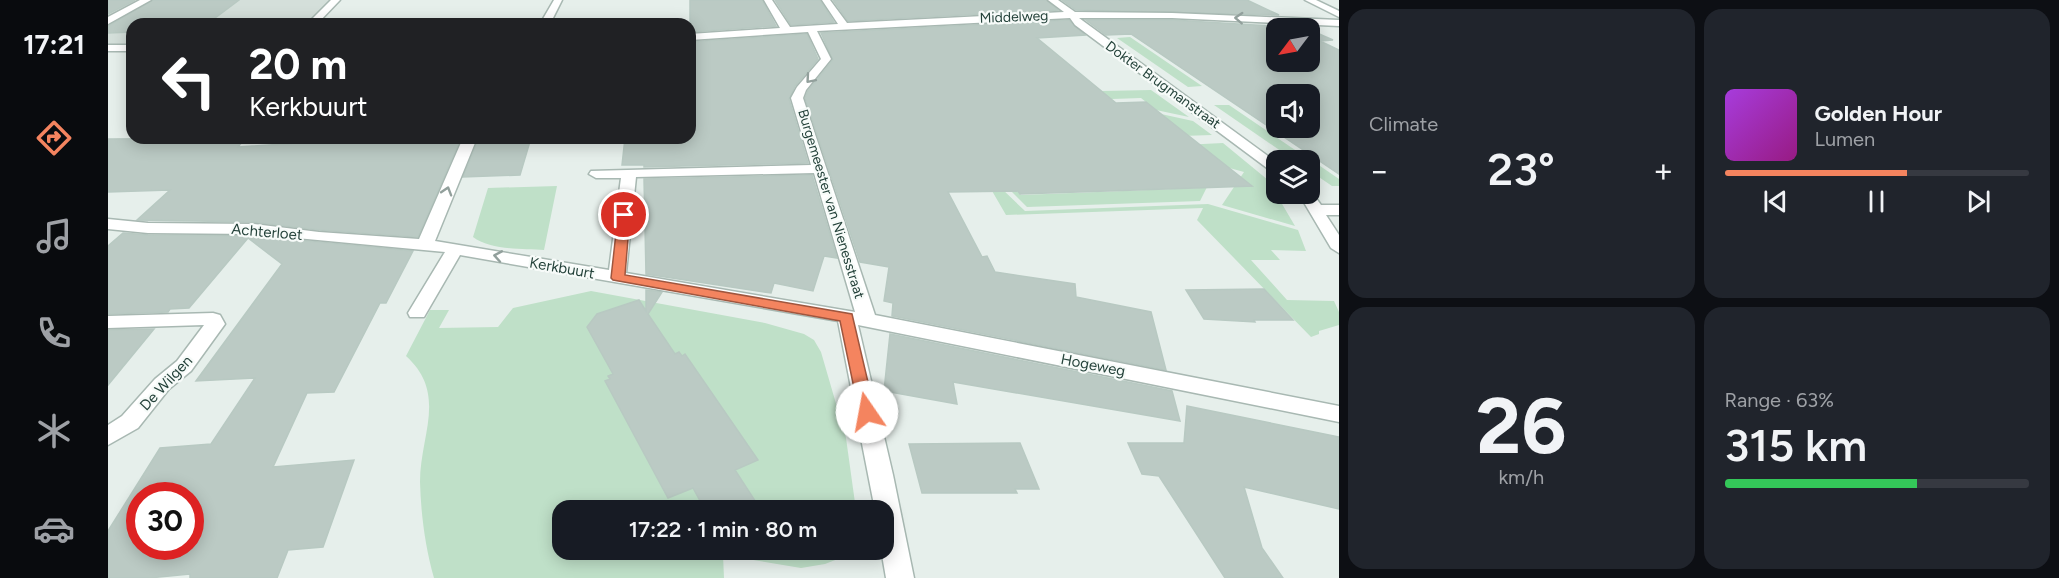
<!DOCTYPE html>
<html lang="en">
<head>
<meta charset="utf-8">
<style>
  body { margin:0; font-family:Figtree,sans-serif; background:#20242c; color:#f1f3f6; height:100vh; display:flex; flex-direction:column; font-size:22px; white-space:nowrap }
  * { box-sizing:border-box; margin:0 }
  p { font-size:20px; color:#9ea1a6 }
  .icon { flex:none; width:33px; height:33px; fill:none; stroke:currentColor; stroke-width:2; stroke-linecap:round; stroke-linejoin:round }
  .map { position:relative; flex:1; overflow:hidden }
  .side { display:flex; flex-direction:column; gap:9px; padding:9px; background:#0d0f14; width:720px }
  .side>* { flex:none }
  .top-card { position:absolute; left:18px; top:18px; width:570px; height:126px; border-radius:18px; box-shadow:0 3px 15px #0003; background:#202124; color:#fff; overflow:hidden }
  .needle { width:39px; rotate:238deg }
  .controls { position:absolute; left:1158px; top:18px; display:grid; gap:12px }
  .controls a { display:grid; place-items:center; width:54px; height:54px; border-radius:12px; background:#171b24; box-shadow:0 3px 15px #0003; font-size:30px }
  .speed { position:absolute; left:18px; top:482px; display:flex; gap:12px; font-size:30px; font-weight:700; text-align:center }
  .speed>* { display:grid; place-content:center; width:78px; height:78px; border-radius:50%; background:#171b24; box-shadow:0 3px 15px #0003; line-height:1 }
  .speed .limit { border:9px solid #d22; background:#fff; color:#111 }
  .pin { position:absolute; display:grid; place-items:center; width:51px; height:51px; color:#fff; margin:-26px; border:3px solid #fff; border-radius:50%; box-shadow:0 2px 6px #0007 }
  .me { position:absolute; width:66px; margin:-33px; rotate:348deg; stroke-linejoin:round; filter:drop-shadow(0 0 4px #0008) }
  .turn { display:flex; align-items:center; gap:21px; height:126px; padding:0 24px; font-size:27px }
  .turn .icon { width:78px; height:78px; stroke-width:2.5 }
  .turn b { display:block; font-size:42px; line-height:51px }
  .big { font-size:45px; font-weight:600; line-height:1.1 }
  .side .card { flex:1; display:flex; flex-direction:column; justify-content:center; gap:9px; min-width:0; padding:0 21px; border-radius:18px; background:#20242c }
  .side .dial { align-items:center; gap:0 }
  .dial b { font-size:78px; line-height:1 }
  .song { display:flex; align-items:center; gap:18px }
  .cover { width:72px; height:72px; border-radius:9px; background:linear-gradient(135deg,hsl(280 70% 55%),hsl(310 70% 35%)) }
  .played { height:6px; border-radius:3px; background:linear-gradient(90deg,#f4845f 60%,#363941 60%) }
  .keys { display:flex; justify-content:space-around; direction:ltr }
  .heat { display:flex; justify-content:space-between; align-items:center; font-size:33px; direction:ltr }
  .charge { height:9px; border-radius:4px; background:linear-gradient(90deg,#34c759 63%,#363941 0) }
  .side .tiles { flex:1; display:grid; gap:9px; grid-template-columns:repeat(2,1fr) }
  .trip { position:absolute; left:444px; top:500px; width:342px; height:60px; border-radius:18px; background:#171b24; box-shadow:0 3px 15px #0003; font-weight:600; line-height:60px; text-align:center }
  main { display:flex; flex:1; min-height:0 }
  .tab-bar { display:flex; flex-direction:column; width:108px; justify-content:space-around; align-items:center; background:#090b0e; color:#9ea1a6 }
  .tab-bar .icon { width:42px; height:42px }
  .tab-bar .current { color:#f4845f }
  .tab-bar b { font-size:27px; color:#f1f3f6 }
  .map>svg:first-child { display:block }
</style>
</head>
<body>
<main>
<nav class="tab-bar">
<b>17:21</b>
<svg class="icon current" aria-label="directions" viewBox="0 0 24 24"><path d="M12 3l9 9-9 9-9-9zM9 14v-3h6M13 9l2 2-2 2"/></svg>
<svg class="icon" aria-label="music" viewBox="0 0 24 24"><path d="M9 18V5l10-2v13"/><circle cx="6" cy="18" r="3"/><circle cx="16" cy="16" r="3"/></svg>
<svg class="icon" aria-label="phone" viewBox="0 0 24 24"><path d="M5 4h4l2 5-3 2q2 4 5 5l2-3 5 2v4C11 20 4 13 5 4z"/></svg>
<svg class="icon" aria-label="climate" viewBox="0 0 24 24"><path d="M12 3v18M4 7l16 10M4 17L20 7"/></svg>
<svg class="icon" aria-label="car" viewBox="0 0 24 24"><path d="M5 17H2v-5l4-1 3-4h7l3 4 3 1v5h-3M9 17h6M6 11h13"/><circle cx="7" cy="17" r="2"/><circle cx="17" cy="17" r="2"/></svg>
</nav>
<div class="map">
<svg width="1231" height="578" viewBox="0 0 1231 578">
  <rect width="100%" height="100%" fill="#e6efeb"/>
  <path fill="#d4dfda" d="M0 0H232L205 24H24V50H0Z"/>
  <path fill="#bfe0c8" d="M1022 37 1094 86 1080 87 1009 38Z
    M1043 90 1081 117 1048 110 1033 98 918 102 902 93Z
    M1106 105H1121L1196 156H1180Z
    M1053 114 1085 121 1104 135 1074 136Z
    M1115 143 1160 180 1187 226 1114 205 1136 172 1067 153 1075 145Z
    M1199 157 1231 179V186H1224L1202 171V160H1187L1183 158Z
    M869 165 917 211 1100 204 1190 230 1198 251 1163 250 1172 260H1143L1179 300 1226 301 1231 312V325L1211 331V334L1203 337 1089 220 1095 208 898 215Z
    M893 181 903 182 913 195 1092 188 1096 183 1100 185 1092 201 919 207Z
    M449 186 436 250C415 249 382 250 365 237L380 188Z
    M483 291 657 323 696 334 706 340 713 352 738 438 748 510H454V549H742L740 555 717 564 693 568 615 555 616 578H326C317 546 313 515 312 482 312 435 340 394 298 356L322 310H341L331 328 390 327 405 308Z"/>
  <path fill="#bbcac4" stroke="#b8c9c2" stroke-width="1.5" fill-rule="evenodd" d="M0 0H27L0 14Z
    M45 0H131L99 24H24V32L0 33V26Z
    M582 0H654L668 26 582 32Z
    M667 0H712L726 22 683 25Z
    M725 0H938L950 10 740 21Z
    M954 0H1139L1171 15 968 10Z
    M961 20 977 35 929 38 1008 103 1038 102 1144 186 912 194 910 191 840 192 874 257 879 256 887 272 967 284 968 297 1043 312 1058 370 784 316 785 303 776 301 781 267 752 262 697 98 700 91 725 60 713 33Z
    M978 20H1064L1199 28H1168V62H1202V30L1225 40 1212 41 1231 50V174L1023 34 998 35ZM1168 94H1202V128H1168Z
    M699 34 710 59 687 86 681 99 700 163 536 167V165H514L517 138H582V42Z
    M137 138 130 147 263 138H353L310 237 211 230 146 222 29 220 62 190 0 192V139Z
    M371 138H423L412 175 355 177Z
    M704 175 729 258 716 256 705 291 666 283 663 293 538 274 536 179Z
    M15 233 40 235 146 236 305 251 278 303H272L226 392 199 393 165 467 246 460 215 547 180 550 169 578H82V574L41 578H0V531L52 448 103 444 147 378 88 381 174 264 140 238 81 308 62 309 60 312 0 314V246ZM32 495H82V546H32Z
    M1156 289 1185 320H1146L1147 322 1096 319 1078 290Z
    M538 290 554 292 540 314 567 354 571 352 574 356 577 354 650 460 627 470 653 510H597L585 488 560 498 497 381 502 379 500 376 505 374 479 327 489 314 531 300 538 311Z
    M46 329 0 385V330Z
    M782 334 1064 391 1072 421 845 382 849 404 776 391Z
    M1079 406 1231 437V509L1136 487 1154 548 1175 578H1117L1051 476 1034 474 1020 443H1076Z
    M912 443 931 489H907L909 493H814L801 444Z"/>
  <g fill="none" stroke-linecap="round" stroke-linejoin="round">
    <defs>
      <path id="minor" d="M32 0H43L0 24V17Z
        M223 0H232L209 24H199Z
        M446 0H454L442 24H432Z
        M656 0H664L682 27 730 24 714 0H722L739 23 956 12 940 0H950L967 12 1064 13 1231 20V26L1064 18H971L1168 162V172L1163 171 967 25 962 18 709 31 723 59 698 90 695 98 767 315 1231 406V422L750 325 785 475 806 578H778L773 549H776V510H767L730 321 352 255 316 317H302L300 313 337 252 146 234 40 233 0 229V219L40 223 146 224 211 232 311 239 355 138H369L327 241 501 270 513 178H488L481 174 483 171 703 165 683 98 689 87 713 59 700 32 582 40V34L672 28ZM706 173 747 312 518 273 528 177Z
        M1197 0H1208L1231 11V17Z
        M0 45H24V51H0Z
        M1202 190 1213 205H1231V215H1218L1231 235V253L1223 248 1191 194H1202Z
        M105 313 112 315 117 324 83 371 61 389 30 428 0 445V425L14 416 47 379 69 361 96 325 0 328V316Z"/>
    </defs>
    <use href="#minor" stroke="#a8b8b2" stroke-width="3"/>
    <use href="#minor" fill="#fff" fill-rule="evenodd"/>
  </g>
  <defs><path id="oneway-chevron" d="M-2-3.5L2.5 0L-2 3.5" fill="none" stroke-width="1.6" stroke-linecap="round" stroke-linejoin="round" transform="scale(1.5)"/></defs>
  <g stroke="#92a09c">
    <use href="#oneway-chevron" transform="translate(1131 18) rotate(-177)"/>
    <use href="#oneway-chevron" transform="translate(702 79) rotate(131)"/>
    <use href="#oneway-chevron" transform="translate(339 191) rotate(-73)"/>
    <use href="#oneway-chevron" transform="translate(390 256) rotate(-170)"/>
  </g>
  <path fill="#f4845f" stroke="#9f563e" stroke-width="1.5" d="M516 211 522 215 517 275 744 314 767 412 765 417 759 418 753 417 751 412 732 321 505 280 503 278 510 215Z"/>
  <g text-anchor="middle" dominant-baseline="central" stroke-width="4.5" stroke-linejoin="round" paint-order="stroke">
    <g font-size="14" fill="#24423a" stroke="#f7fbf9">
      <text transform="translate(906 17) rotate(-2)">Middelweg</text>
      <text transform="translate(1055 85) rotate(36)">Dokter Brugmanstraat</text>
      <text transform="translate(723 204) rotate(73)">Burgemeester van Nienesstraat</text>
    </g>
    <g font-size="15" fill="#24423a" stroke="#f7fbf9">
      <text transform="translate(159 232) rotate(5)">Achterloet</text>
      <text transform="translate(454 268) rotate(10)">Kerkbuurt</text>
      <text transform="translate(985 365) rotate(11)">Hogeweg</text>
      <text transform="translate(58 383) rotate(-47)">De Wilgen</text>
    </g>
  </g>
</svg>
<div class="controls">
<a><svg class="needle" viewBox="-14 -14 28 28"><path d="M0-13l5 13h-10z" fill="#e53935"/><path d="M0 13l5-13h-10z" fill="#9ea1a6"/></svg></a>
<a><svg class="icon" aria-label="sound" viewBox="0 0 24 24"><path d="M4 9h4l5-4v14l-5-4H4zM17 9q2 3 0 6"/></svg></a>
<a><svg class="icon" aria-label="layers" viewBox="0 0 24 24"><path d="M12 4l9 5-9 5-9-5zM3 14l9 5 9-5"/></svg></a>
</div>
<div class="speed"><div class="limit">30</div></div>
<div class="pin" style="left:516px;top:215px;background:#d93025"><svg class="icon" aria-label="arrive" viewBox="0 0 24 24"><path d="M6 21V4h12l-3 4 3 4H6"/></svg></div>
<svg class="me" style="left:759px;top:412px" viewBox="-20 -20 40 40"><circle r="19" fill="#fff"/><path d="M0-13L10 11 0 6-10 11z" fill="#f4845f"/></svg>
<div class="trip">17:22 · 1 min · 80 m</div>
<div class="top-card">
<div class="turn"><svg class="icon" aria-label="left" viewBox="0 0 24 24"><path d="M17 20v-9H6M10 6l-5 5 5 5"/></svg><div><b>20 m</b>Kerkbuurt</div></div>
</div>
</div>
<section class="side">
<div class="tiles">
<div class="card"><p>Climate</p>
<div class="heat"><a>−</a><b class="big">23°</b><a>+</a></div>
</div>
<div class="card">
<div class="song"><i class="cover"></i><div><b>Golden Hour</b><p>Lumen</p></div></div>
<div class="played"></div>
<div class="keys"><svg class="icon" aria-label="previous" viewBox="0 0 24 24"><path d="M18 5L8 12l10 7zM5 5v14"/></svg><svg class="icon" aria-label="pause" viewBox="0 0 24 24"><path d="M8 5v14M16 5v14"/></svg><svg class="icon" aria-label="next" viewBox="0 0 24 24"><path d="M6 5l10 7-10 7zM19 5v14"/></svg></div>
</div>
<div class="card dial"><b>26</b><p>km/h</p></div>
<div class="card"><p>Range · 63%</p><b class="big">315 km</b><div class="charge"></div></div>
</div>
</section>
</main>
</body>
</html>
